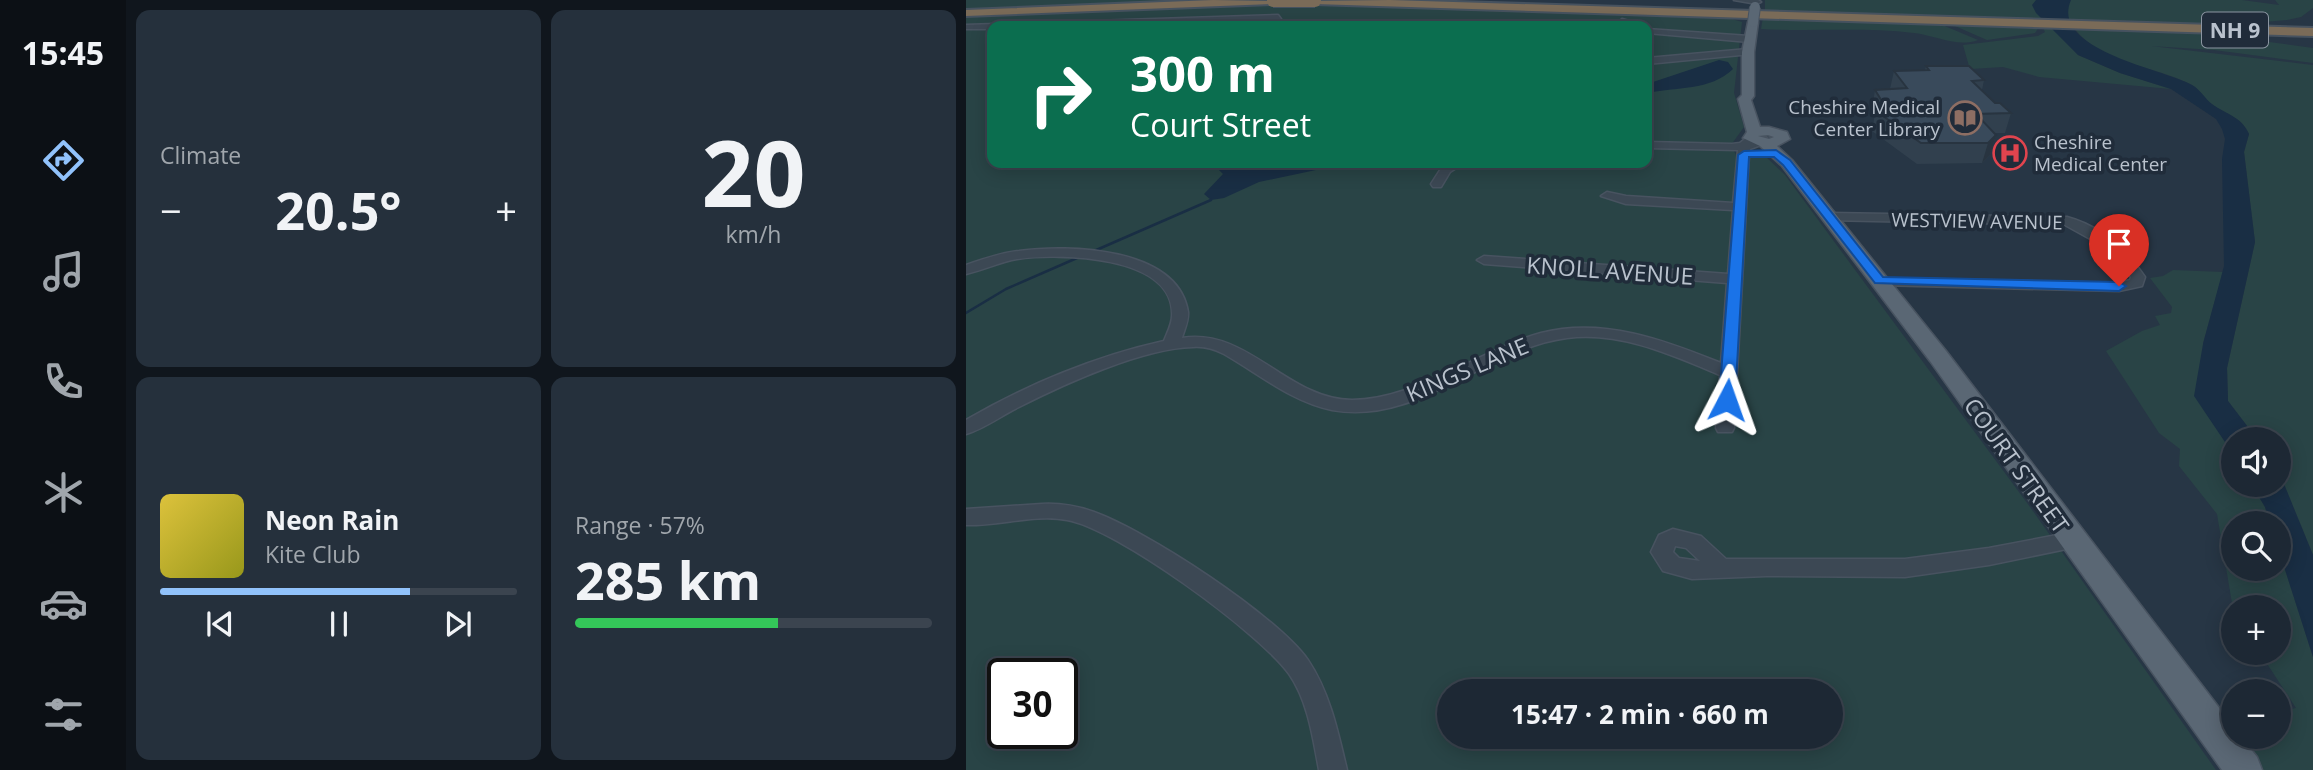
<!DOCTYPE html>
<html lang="en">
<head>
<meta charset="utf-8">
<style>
  body { margin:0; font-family:"Open Sans",sans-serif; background:#25303c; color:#f1f3f6; height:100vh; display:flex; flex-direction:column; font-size:26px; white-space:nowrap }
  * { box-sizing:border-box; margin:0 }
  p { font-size:23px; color:#a0a6ac }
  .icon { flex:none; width:38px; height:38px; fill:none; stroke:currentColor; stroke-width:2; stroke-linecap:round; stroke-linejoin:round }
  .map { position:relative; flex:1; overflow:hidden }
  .side { display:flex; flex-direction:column; gap:10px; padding:10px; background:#10161d; width:840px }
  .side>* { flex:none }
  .top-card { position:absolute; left:21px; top:21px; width:665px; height:147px; border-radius:14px; box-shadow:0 4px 18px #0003,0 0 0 2px #3b444f; background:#0b6e4f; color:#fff; overflow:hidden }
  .controls { position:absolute; left:1255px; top:427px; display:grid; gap:14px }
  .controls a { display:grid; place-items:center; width:70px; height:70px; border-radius:50%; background:#1d2834; box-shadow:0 4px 18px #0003,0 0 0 2px #3b444f; font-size:35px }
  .speed { position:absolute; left:21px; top:658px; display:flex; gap:14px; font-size:35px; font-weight:700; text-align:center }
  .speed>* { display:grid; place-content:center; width:91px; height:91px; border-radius:50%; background:#1d2834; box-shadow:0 4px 18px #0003,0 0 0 2px #3b444f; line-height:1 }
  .speed .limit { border:4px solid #111; border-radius:10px; background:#fff; color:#111 }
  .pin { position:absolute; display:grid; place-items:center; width:60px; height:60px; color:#fff; margin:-72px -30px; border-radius:50% 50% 50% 0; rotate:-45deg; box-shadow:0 0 7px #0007 }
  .pin .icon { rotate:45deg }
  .me { position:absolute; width:77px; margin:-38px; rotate:4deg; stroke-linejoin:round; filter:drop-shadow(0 0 5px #0008) }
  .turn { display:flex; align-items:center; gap:24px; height:147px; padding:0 28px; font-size:32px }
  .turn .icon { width:91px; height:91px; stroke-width:2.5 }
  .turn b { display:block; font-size:49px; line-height:60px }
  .big { font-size:52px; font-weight:700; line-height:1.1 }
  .side .card { flex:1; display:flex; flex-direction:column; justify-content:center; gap:10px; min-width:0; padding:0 24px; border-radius:14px; background:#25303c }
  .side .dial { align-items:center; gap:0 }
  .dial b { font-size:91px; line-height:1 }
  .song { display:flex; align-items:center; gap:21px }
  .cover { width:84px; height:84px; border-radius:10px; background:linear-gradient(135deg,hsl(50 70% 55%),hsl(60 70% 35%)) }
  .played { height:7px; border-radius:4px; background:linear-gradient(90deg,#91c2fb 70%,#3b444f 70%) }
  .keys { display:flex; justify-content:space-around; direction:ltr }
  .heat { display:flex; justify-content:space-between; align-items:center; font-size:38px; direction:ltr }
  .charge { height:10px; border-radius:5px; background:linear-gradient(90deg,#34c759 57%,#3b444f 0) }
  .side .tiles { flex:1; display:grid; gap:10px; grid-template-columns:repeat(2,1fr) }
  .trip { position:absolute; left:471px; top:679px; width:406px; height:70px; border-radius:35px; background:#1d2834; box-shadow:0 4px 18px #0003,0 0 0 2px #3b444f; font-weight:700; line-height:70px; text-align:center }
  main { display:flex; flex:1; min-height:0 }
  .tab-bar { display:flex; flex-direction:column; width:126px; justify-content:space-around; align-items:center; background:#0c1015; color:#a0a6ac }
  .tab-bar .icon { width:49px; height:49px }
  .tab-bar .current { color:#91c2fb }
  .tab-bar b { font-size:32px; color:#f1f3f6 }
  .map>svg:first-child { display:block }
</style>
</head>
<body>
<main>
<nav class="tab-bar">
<b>15:45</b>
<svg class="icon current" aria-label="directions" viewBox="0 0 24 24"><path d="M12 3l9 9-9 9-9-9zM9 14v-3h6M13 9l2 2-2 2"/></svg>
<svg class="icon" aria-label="music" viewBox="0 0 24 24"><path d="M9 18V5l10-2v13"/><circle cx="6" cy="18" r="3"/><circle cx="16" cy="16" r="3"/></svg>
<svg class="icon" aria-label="phone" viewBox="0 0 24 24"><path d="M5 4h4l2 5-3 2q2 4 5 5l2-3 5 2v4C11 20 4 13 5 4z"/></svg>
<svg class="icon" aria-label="climate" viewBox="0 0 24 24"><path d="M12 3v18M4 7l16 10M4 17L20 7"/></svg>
<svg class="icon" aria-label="car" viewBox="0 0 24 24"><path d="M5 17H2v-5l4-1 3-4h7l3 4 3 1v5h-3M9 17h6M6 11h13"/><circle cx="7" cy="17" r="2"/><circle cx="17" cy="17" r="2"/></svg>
<svg class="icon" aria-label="filters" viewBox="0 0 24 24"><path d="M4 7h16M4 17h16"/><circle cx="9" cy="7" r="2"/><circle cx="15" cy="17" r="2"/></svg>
</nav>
<section class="side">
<div class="tiles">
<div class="card"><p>Climate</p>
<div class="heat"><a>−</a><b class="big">20.5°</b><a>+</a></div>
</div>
<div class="card dial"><b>20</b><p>km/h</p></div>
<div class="card">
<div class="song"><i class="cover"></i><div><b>Neon Rain</b><p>Kite Club</p></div></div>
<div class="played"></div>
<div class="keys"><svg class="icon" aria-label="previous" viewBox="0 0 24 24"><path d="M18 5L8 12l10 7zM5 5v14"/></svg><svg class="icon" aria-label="pause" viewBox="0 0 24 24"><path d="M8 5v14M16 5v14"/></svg><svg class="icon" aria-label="next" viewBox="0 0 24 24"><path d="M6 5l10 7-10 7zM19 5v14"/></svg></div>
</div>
<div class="card"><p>Range · 57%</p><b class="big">285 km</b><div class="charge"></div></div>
</div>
</section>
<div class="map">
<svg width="1347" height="770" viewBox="0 0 1347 770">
  <rect width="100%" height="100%" fill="#273645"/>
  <path fill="#294446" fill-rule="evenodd" d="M0 0H284L0 11Z
    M799 0H1276L1313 5 1309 0H1347V8L1335 17 1321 20 1263 25 799 13Z
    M271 4H369L759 17 776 22 768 93 778 127 765 145 770 155 800 157 819 175 1064 507 1250 770H0V14ZM26 26H681V163H26ZM37 674H96V733H37ZM483 691H864V737H483Z
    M797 17 974 24 1012 40C992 48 968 35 948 33 897 27 846 32 795 29Z
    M982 23 1073 27 1069 33 1021 40Z
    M1077 28H1086L1112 55 1154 73 1205 89 1073 77 1037 67 1005 69 1003 66 997 45 1072 36 1079 32Z
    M1108 28 1252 35 1347 48V63L1248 50 1185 46 1347 65V555L1313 472 1312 439H1291L1262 401 1261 368 1289 242 1278 152 1283 134C1275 116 1260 115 1245 104 1238 98 1234 90 1226 85 1188 65 1135 64 1108 28Z
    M1207 270 1257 272 1237 343 1253 430 1267 454V485H1286L1299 507 1304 523H1267V569H1312L1313 551 1347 657V770H1294L1270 737H1312L1313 712 1330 708 1294 653H1312V607L1267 609 1251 514 1213 466 1214 449 1193 433 1140 351 1176 331 1194 325 1189 316 1205 313 1206 307 1184 278 1197 276Z"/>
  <path fill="#192e44" d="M1070 0H1105C1083 50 1197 69 1226 85 1235 90 1239 99 1246 104 1261 115 1275 116 1283 134L1278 152 1289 242 1261 368 1262 401 1291 439H1267V454L1228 396 1237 344 1258 266 1256 159 1259 139 1256 129 1250 119 1205 89 1154 73 1112 55 1070 13 1066 5Z
    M753 60 762 62 767 69C745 91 709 87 681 93V84Z
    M253 163H383L293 182 258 198 245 200 238 194 257 174 251 168Z
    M1313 472 1347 555V657L1313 551 1312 523H1304L1299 507 1286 485H1312Z"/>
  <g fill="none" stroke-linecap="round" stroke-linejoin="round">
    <path stroke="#192e44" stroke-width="2.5" d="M128 251 245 200
      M0 313 40 289 111 258"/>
    <defs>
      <path id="minor" d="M768 0H792L795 2 791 4Z
        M312 15 315 19 26 26V29H0V25Z
        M656 19 663 21 658 26H650Z
        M506 22 539 24 543 26H484Z
        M681 29 783 36 787 39 783 42 681 33Z
        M782 49 785 54 681 64V58Z
        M784 135 789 138 786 142 795 145 784 149 783 154 768 428 766 432H752L750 428 754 375C706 355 654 331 601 338 521 348 452 426 366 410 326 402 293 374 258 354 248 349 239 346 227 347 177 348 98 384 53 407 36 415 18 429 0 434V420C60 385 130 356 198 341 201 333 206 324 206 316 209 254 91 253 51 259 34 262 17 270 0 274V265C17 259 35 253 53 251 102 244 212 247 222 312 223 321 218 330 216 338 281 327 322 400 386 400 423 400 459 383 492 368 519 355 546 341 575 333 637 317 698 340 755 363L761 283 518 264 511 260 518 256 762 274 767 210 660 204 635 196 641 192 660 196 767 203 772 150 681 148V142L766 144 774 143Z
        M484 163H498L484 172 475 187H467L465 184 476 167Z
        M864 213 1101 217C1134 226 1160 249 1179 277L1176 286 1153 291 913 285 908 284 906 281 908 278 1153 283 1164 280 1165 277 1137 246 1099 225 859 220V214Z
        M76 504C95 503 111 506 128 512 181 531 310 615 342 660 364 693 372 732 381 770H353C347 738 342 701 323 674 294 633 150 528 101 520 69 514 33 526 0 525V509Z
        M707 529 735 536 760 559H939L1023 548 1107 532 1115 534 1118 540 1115 546 1023 565 939 577 800 576 726 579 697 571 685 552 693 535ZM709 546 720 548 734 561 713 558 707 552Z"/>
      <path id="major" d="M787 19 792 22 788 52V96L785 100 794 127H803L821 132 824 139 811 146 826 160 980 351 1267 726V737H1275L1291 757 1296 770H1256L964 361 816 166 794 146 777 138 781 132 772 99 776 95V52L782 22ZM802 135 808 137 803 139 792 136Z"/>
      <path id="highway" d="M247 0 313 1 307 4 0 16V10Z
        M424 0 1347 28V36L349 4 343 1Z"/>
    </defs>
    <use href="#minor" stroke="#485360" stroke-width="3"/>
    <use href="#major" stroke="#485360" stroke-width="3"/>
    <use href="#highway" stroke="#46525f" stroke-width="4"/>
    <use href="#minor" fill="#3c4854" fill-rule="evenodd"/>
    <use href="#major" fill="#5a6774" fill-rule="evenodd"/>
    <use href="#highway" fill="#7a6b58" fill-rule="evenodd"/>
    <defs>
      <path id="major-bridge" d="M787 22 789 7"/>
      <path id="highway-bridge" d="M307 1H349"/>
    </defs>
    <use href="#major-bridge" stroke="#485360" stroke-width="12" stroke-linecap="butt"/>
    <use href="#highway-bridge" stroke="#46525f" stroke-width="14" stroke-linecap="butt"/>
    <use href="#major-bridge" stroke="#5a6774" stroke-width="10"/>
    <use href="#highway-bridge" stroke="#7a6b58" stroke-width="12"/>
  </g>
  <path fill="#31404e" d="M960 66 1018 80 1016 90 1029 103 1045 113 1039 133H1028L1030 135 1024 155 1016 163 951 164 906 131 909 114 906 109 909 90 924 89 928 71 959 70Z"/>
  <path fill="#283440" d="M1030 135 1024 155 1016 163 1022 143Z"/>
  <path fill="#394a5b" stroke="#283440" stroke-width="2" d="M960 66H1003L1018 80 1006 81 1029 103H1034L1045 113 1010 114 1030 135 1022 143H955L910 111H922L909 90 941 88 928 71 963 70Z"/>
  <path fill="#1a73e8" stroke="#114b97" stroke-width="2" d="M810 150 824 160 917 277 1153 282 1160 286 1153 291 909 283 817 165 808 157H783L769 400 767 404H755L753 400 772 155 778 151Z"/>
  <defs>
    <symbol id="library-ring" viewBox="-11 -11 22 22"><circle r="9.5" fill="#202c3a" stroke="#8d6e63" stroke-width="1.5"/><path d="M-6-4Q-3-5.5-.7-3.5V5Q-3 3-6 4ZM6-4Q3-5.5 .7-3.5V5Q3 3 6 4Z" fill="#8d6e63"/></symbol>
    <symbol id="hospital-ring" viewBox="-11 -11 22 22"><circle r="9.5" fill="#202c3a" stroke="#e0444e" stroke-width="1.5"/><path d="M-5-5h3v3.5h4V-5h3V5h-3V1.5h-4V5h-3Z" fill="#e0444e"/></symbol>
  </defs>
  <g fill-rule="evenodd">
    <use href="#library-ring" x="980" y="99" width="38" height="38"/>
    <use href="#hospital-ring" x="1025" y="134" width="38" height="38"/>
  </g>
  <g text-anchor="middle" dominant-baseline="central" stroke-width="7" stroke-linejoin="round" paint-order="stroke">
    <g font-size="19" fill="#b9c2cd" stroke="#202c3a" text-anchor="end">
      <text x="974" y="107">Cheshire Medical<tspan x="974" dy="22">Center Library</tspan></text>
      <text x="1068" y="142" text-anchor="start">Cheshire<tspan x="1068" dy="22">Medical Center</tspan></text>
    </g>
    <g font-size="19" fill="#b9c2cd" stroke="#202c3a">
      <text transform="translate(1011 221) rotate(1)">WESTVIEW AVENUE</text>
    </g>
    <rect fill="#202c3a" stroke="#8b95a1" stroke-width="2" x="1236" y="12.5" width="66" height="35" rx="5"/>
    <g font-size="21" font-weight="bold" fill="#b9c2cd">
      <text x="1269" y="30">NH 9</text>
    </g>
    <g font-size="23" fill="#b9c2cd" stroke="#202c3a">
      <text transform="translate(644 270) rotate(4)">KNOLL AVENUE</text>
      <text transform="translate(501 369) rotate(-23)">KINGS LANE</text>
      <text transform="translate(1051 465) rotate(54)">COURT STREET</text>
    </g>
  </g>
</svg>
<div class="controls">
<a><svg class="icon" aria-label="sound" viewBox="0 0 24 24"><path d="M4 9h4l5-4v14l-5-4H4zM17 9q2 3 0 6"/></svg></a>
<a><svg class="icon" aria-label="search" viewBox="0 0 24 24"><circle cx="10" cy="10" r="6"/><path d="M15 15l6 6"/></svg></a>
<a>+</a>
<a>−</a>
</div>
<div class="speed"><div class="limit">30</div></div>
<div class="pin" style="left:1153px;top:286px;background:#d93025"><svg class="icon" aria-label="arrive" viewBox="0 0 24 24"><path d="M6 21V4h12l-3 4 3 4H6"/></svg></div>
<svg class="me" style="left:761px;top:400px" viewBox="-20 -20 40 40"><path d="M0-17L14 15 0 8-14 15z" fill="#1a73e8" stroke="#fff" stroke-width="4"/></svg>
<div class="trip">15:47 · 2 min · 660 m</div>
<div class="top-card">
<div class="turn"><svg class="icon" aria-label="right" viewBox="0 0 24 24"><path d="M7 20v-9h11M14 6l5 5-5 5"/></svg><div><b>300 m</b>Court Street</div></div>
</div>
</div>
</main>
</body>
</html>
